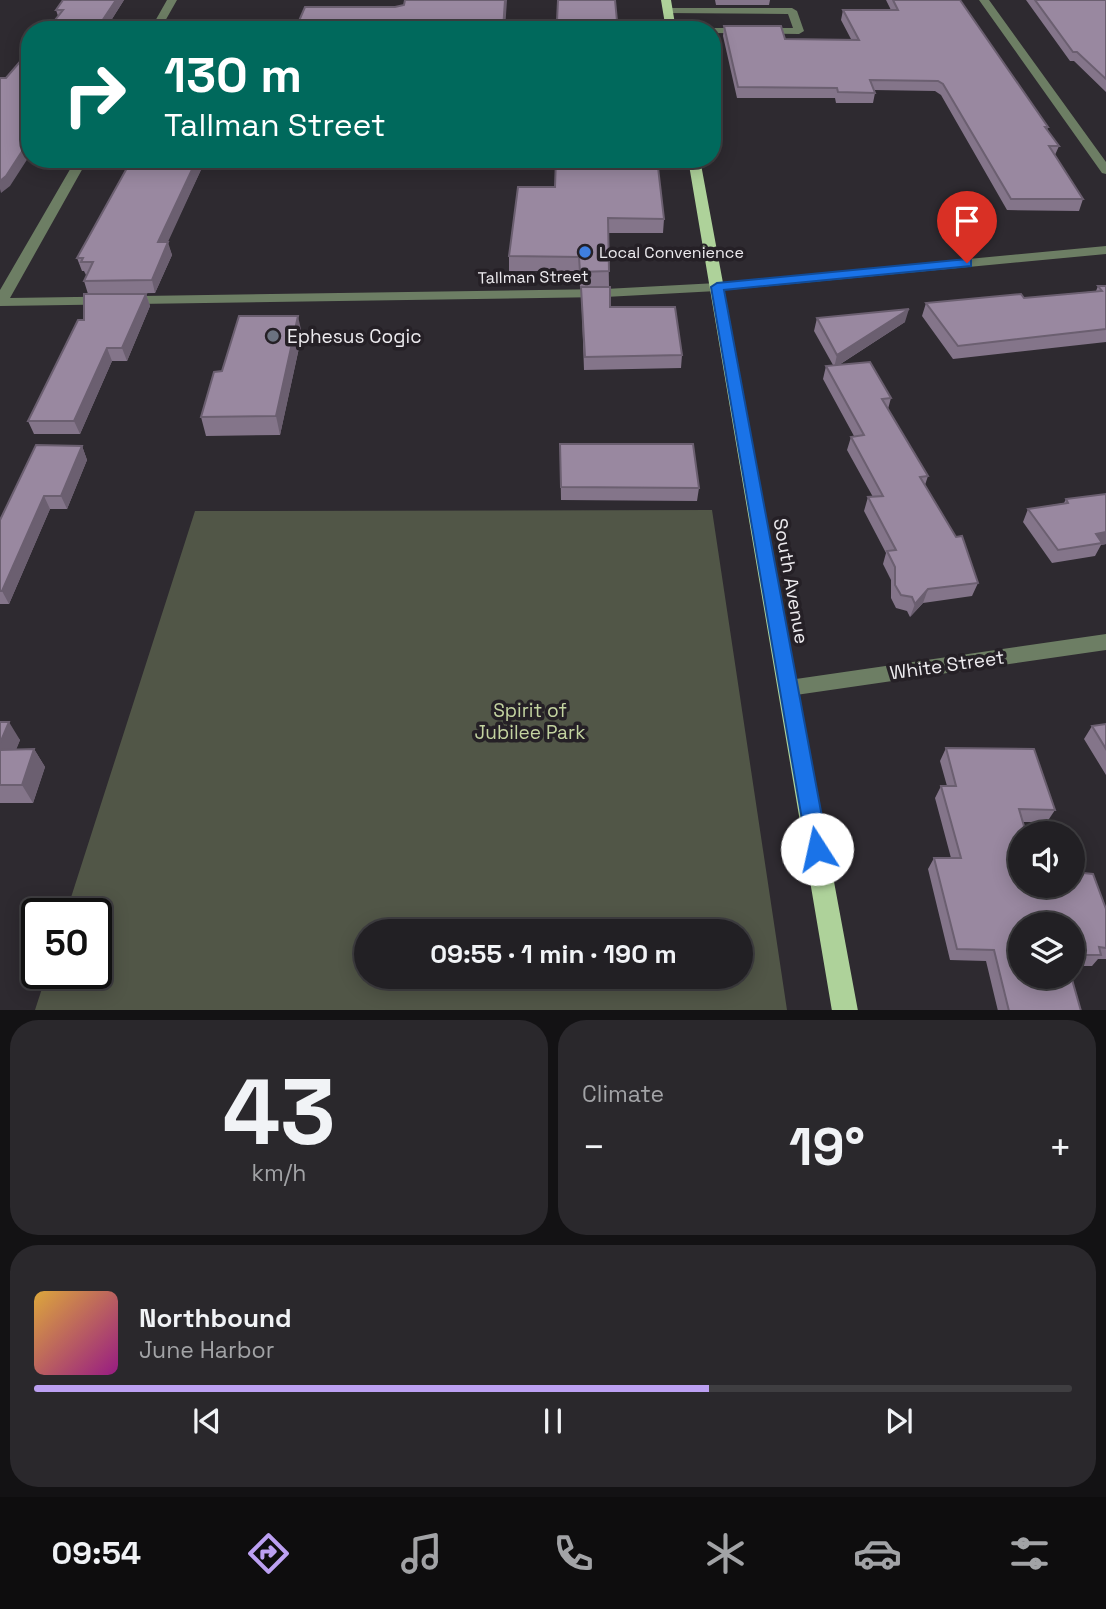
<!DOCTYPE html>
<html lang="en">
<head>
<meta charset="utf-8">
<style>
  body { margin:0; font-family:"Space Grotesk",sans-serif; background:#2a282c; color:#f1f3f6; height:100vh; display:flex; flex-direction:column; font-size:26px; white-space:nowrap }
  * { box-sizing:border-box; margin:0 }
  p { font-size:23px; color:#a2a3a6 }
  .icon { flex:none; width:38px; height:38px; fill:none; stroke:currentColor; stroke-width:2; stroke-linecap:round; stroke-linejoin:round }
  .map { position:relative; height:1010px; overflow:hidden }
  .drawer { display:flex; flex-direction:column; gap:10px; padding:10px; background:#131214; flex:1 }
  .drawer>* { flex:none }
  .guide { position:absolute; left:21px; top:21px; width:700px; height:147px; border-radius:28px; box-shadow:0 4px 18px #0003,0 0 0 2px #3f3e41; background:#00695c; color:#fff; overflow:hidden }
  .tools { position:absolute; left:1008px; top:821px; display:grid; gap:14px }
  .tools a { display:grid; place-items:center; width:77px; height:77px; border-radius:50%; background:#222024; box-shadow:0 4px 18px #0003,0 0 0 2px #3f3e41; font-size:35px }
  .speed { position:absolute; left:21px; top:898px; display:flex; gap:14px; font-size:35px; font-weight:700; text-align:center }
  .speed>* { display:grid; place-content:center; width:91px; height:91px; border-radius:50%; background:#222024; box-shadow:0 4px 18px #0003,0 0 0 2px #3f3e41; line-height:1 }
  .speed .limit { border:4px solid #111; border-radius:10px; background:#fff; color:#111 }
  .pin { position:absolute; display:grid; place-items:center; width:60px; height:60px; color:#fff; margin:-72px -30px; border-radius:50% 50% 50% 0; rotate:-45deg; box-shadow:0 0 7px #0007 }
  .pin .icon { rotate:45deg }
  .me { position:absolute; width:77px; margin:-38px; rotate:350deg; stroke-linejoin:round; filter:drop-shadow(0 0 5px #0008) }
  .turn { display:flex; align-items:center; gap:24px; height:147px; padding:0 28px; font-size:32px }
  .turn .icon { width:91px; height:91px; stroke-width:2.5 }
  .turn b { display:block; font-size:49px; line-height:60px }
  .big { font-size:52px; font-weight:800; line-height:1.1 }
  .drawer .tile { flex:1; display:flex; flex-direction:column; justify-content:center; gap:10px; min-width:0; padding:0 24px; border-radius:28px; background:#2a282c }
  .drawer .dial { align-items:center; gap:0 }
  .dial b { font-size:91px; line-height:1 }
  .song { display:flex; align-items:center; gap:21px }
  .cover { width:84px; height:84px; border-radius:10px; background:linear-gradient(135deg,hsl(40 70% 55%),hsl(310 70% 35%)) }
  .played { height:7px; border-radius:4px; background:linear-gradient(90deg,#bca0f2 65%,#3f3e41 65%) }
  .keys { display:flex; justify-content:space-around; direction:ltr }
  .heat { display:flex; justify-content:space-between; align-items:center; font-size:38px; direction:ltr }
  .drawer .tiles { flex:1; display:grid; gap:10px; grid-template-columns:1fr 1fr }
  .tile:last-child { grid-column:span 2 }
  .trip { position:absolute; left:354px; top:919px; width:399px; height:70px; border-radius:35px; background:#222024; box-shadow:0 4px 18px #0003,0 0 0 2px #3f3e41; font-weight:800; line-height:70px; text-align:center }
  .dock { display:flex; height:112px; justify-content:space-around; align-items:center; background:#0e0d0e; color:#a2a3a6 }
  .dock .icon { width:49px; height:49px }
  .dock .active { color:#bca0f2 }
  .dock b { font-size:32px; color:#f1f3f6 }
  .map>svg:first-child { display:block }
</style>
</head>
<body>
<div class="map">
<svg width="1106" height="1011" viewBox="0 0 1106 1011">
  <rect width="100%" height="100%" fill="#2e2a30"/>
  <path fill="#515647" fill-rule="evenodd" d="M712 510 787 1010H35L47 973H96V914L66 913 195 511ZM366 931H740V976H366Z"/>
  <g fill="none" stroke-linecap="round" stroke-linejoin="round">
    <path fill="#6d7e64" fill-rule="evenodd" d="M167 0H177L160 30H150Z
      M979 0H989L1106 162V174L1102 173Z
      M668 8H792L797 11 804 31 799 34 712 33 709 28H793L788 14 665 13 663 11Z
      M76 159H88L10 298 605 289 717 283 1106 246V254L717 291 605 297 0 306V290Z
      M1106 634V650L789 696 782 694 779 688 782 682 789 680Z"/>
    <path fill="#aed29a" fill-rule="evenodd" d="M661 0H671L676 30H666Z
      M688 159H700L858 1011H832Z"/>
  </g>
  <path fill="#84758a" d="M124 0 105 30H47L58 16 56 10Z
    M558 0 617 21 616 30H557Z
    M715 0H770L769 5H716Z
    M886 0H960L1048 127 1047 130 1059 146 1055 155 1083 199 1079 211 1007 210 941 95 935 91 874 90 875 93 873 103H836L835 98H737L723 36 724 26 785 39H851L841 20 843 10H891Z
    M1026 0H1106V92L1074 61H1070Z
    M132 159H206L167 242 172 255 155 293 88 294 84 281 87 275H86L84 271H82L77 258Z
    M555 187 664 219 663 233H608L609 286 580 287 579 271H509V256Z
    M1098 286H1106V342L953 359 922 316 926 303 1024 298 1096 291Z
    M581 287 682 355 681 368 584 370Z
    M146 294 150 306 127 361H112L80 434H34L28 421 84 320Z
    M817 318 905 322 839 365 891 398 888 409 928 476 925 485 978 583 972 596 923 603 910 617 907 611 896 608 891 598V580L883 564 886 553 864 511 868 497H873L847 450 851 437 854 436 823 379 826 366 833 365 814 331Z
    M302 334 280 435 206 436 201 417 222 371Z
    M560 444 699 488 697 501 561 500Z
    M82 446 87 460 67 509H50L9 604H0V520Z
    M1066 499 1106 544 1101 545 1095 556 1052 563 1023 522 1028 509 1064 503Z
    M0 722 20 740 16 749H34L45 767 33 803H0Z
    M1106 724V775L1084 739 1092 726Z
    M946 748 1055 810 1047 822H1023L1020 886 1106 909V959H1098L1092 966H1073V924H1020L1081 1011H998L986 961 950 960 928 869 934 858H951L935 798 941 786H947L940 761Z"/>
  <path fill="#6b5f70" d="M116 0H124L105 30H96Z
    M505 0H507L505 30H503Z
    M30 139V155L10 186 1 193 0 189V181Z
    M197 159H206L162 255 158 242Z
    M168 242 172 255 155 293 152 280Z
    M146 294 150 306 127 361 122 348Z
    M909 309 905 322 834 368 837 355Z
    M298 316 302 334 280 435 276 416Z
    M107 348 112 361 80 434 74 421Z
    M82 446 87 460 67 509 61 496Z
    M44 496 50 509 9 604 2 591Z
    M1106 532V544L1101 545 1102 543 1096 534Z
    M928 589 923 603 910 617 915 604Z
    M9 722 20 740 9 768 0 754V743Z
    M34 749 45 767 33 803 22 785Z"/>
  <path fill="#9988a0" stroke="#6b5f70" stroke-width="2" d="M63 0H116L96 30H47L63 10H56Z
    M405 0H505L503 30H295L305 7H395L404 5Z
    M558 0H615L617 21H557Z
    M893 0H960L1048 127H1045L1059 146H1049L1083 199H1011L943 84 938 81 870 80 875 93 838 92 837 88 738 87 724 26H781L785 39 859 40 843 10H898Z
    M1035 0H1106V79L1077 52H1073Z
    M30 50V139L6 176 0 181V78H6Z
    M132 159H197L158 242H168L152 280 84 281 93 262H81L83 258H77Z
    M556 159H657L664 219 608 218 609 271 580 272 579 257 509 256 518 187H555Z
    M1098 286H1106V329L958 346 926 303 1021 294 1024 298 1102 291Z
    M581 287H610V307H675L682 355 585 357Z
    M84 294H146L122 348H107L74 421H28L78 320H84Z
    M909 309 837 355 817 318Z
    M239 316H298L276 416 201 417 214 372 222 371Z
    M870 362 891 398 882 399 928 476 920 477 956 537 962 536 978 583 928 589 915 604 912 597 901 595 895 585V567L887 551 896 550 868 497 883 496 851 437 864 435 826 366Z
    M560 444H693L699 488 561 487Z
    M36 445 82 446 61 496H44L2 591H0V520Z
    M1106 494V532L1096 534 1102 543 1058 550 1028 509 1068 503 1066 499Z
    M0 722H9L0 743Z
    M1106 724V749L1092 726Z
    M946 748 1034 749 1055 810 1019 809 1026 833H1020V886H1073V872L1093 874 1106 909V948L1099 947 1101 955H1073V924H1020V976H1071L1081 1011H1009L994 950 957 949 934 858H961L941 786H956Z
    M34 749 22 785H0V750Z"/>
  <path fill="#1a73e8" stroke="#114b97" stroke-width="2" d="M967 259 971 260V266L724 290 828 849 824 856 817 859 810 856 807 849 711 287 717 283Z"/>
  <circle fill="#3f7fe0" stroke="#252026" stroke-width="2.5" cx="585" cy="252" r="7"/>
  <circle fill="#6b7280" stroke="#252026" stroke-width="2.5" cx="273" cy="336" r="7"/>
  <g text-anchor="middle" dominant-baseline="central" stroke-width="7" stroke-linejoin="round" paint-order="stroke">
    <g font-size="16" fill="#edebef" stroke="#252026" text-anchor="start">
      <text x="599" y="252">Local Convenience</text>
    </g>
    <g font-size="16" fill="#edebef" stroke="#252026">
      <text transform="translate(533 277) rotate(-1)">Tallman Street</text>
    </g>
    <g font-size="19" fill="#edebef" stroke="#252026" text-anchor="start">
      <text x="287" y="336">Ephesus Cogic</text>
    </g>
    <g font-size="19" fill="#edebef" stroke="#252026">
      <text transform="translate(791 581) rotate(80)">South Avenue</text>
      <text transform="translate(947 665) rotate(-8)">White Street</text>
    </g>
    <g font-size="19" fill="#c3d3a0" stroke="#252026">
      <text x="530" y="710">Spirit of<tspan x="530" dy="22">Jubilee Park</tspan></text>
    </g>
  </g>
</svg>
<div class="tools">
<a><svg class="icon" aria-label="sound" viewBox="0 0 24 24"><path d="M4 9h4l5-4v14l-5-4H4zM17 9q2 3 0 6"/></svg></a>
<a><svg class="icon" aria-label="layers" viewBox="0 0 24 24"><path d="M12 4l9 5-9 5-9-5zM3 14l9 5 9-5"/></svg></a>
</div>
<div class="speed"><div class="limit">50</div></div>
<div class="pin" style="left:967px;top:263px;background:#d93025"><svg class="icon" aria-label="arrive" viewBox="0 0 24 24"><path d="M6 21V4h12l-3 4 3 4H6"/></svg></div>
<svg class="me" style="left:817px;top:849px" viewBox="-20 -20 40 40"><circle r="19" fill="#fff"/><path d="M0-13L10 11 0 6-10 11z" fill="#1a73e8"/></svg>
<div class="trip">09:55 · 1 min · 190 m</div>
<div class="guide">
<div class="turn"><svg class="icon" aria-label="right" viewBox="0 0 24 24"><path d="M7 20v-9h11M14 6l5 5-5 5"/></svg><div><b>130 m</b>Tallman Street</div></div>
</div>
</div>
<section class="drawer">
<div class="tiles">
<div class="tile dial"><b>43</b><p>km/h</p></div>
<div class="tile"><p>Climate</p>
<div class="heat"><a>−</a><b class="big">19°</b><a>+</a></div>
</div>
<div class="tile">
<div class="song"><i class="cover"></i><div><b>Northbound</b><p>June Harbor</p></div></div>
<div class="played"></div>
<div class="keys"><svg class="icon" aria-label="previous" viewBox="0 0 24 24"><path d="M18 5L8 12l10 7zM5 5v14"/></svg><svg class="icon" aria-label="pause" viewBox="0 0 24 24"><path d="M8 5v14M16 5v14"/></svg><svg class="icon" aria-label="next" viewBox="0 0 24 24"><path d="M6 5l10 7-10 7zM19 5v14"/></svg></div>
</div>
</div>
</section>
<nav class="dock">
<b>09:54</b>
<svg class="icon active" aria-label="directions" viewBox="0 0 24 24"><path d="M12 3l9 9-9 9-9-9zM9 14v-3h6M13 9l2 2-2 2"/></svg>
<svg class="icon" aria-label="music" viewBox="0 0 24 24"><path d="M9 18V5l10-2v13"/><circle cx="6" cy="18" r="3"/><circle cx="16" cy="16" r="3"/></svg>
<svg class="icon" aria-label="phone" viewBox="0 0 24 24"><path d="M5 4h4l2 5-3 2q2 4 5 5l2-3 5 2v4C11 20 4 13 5 4z"/></svg>
<svg class="icon" aria-label="climate" viewBox="0 0 24 24"><path d="M12 3v18M4 7l16 10M4 17L20 7"/></svg>
<svg class="icon" aria-label="car" viewBox="0 0 24 24"><path d="M5 17H2v-5l4-1 3-4h7l3 4 3 1v5h-3M9 17h6M6 11h13"/><circle cx="7" cy="17" r="2"/><circle cx="17" cy="17" r="2"/></svg>
<svg class="icon" aria-label="filters" viewBox="0 0 24 24"><path d="M4 7h16M4 17h16"/><circle cx="9" cy="7" r="2"/><circle cx="15" cy="17" r="2"/></svg>
</nav>
</body>
</html>
